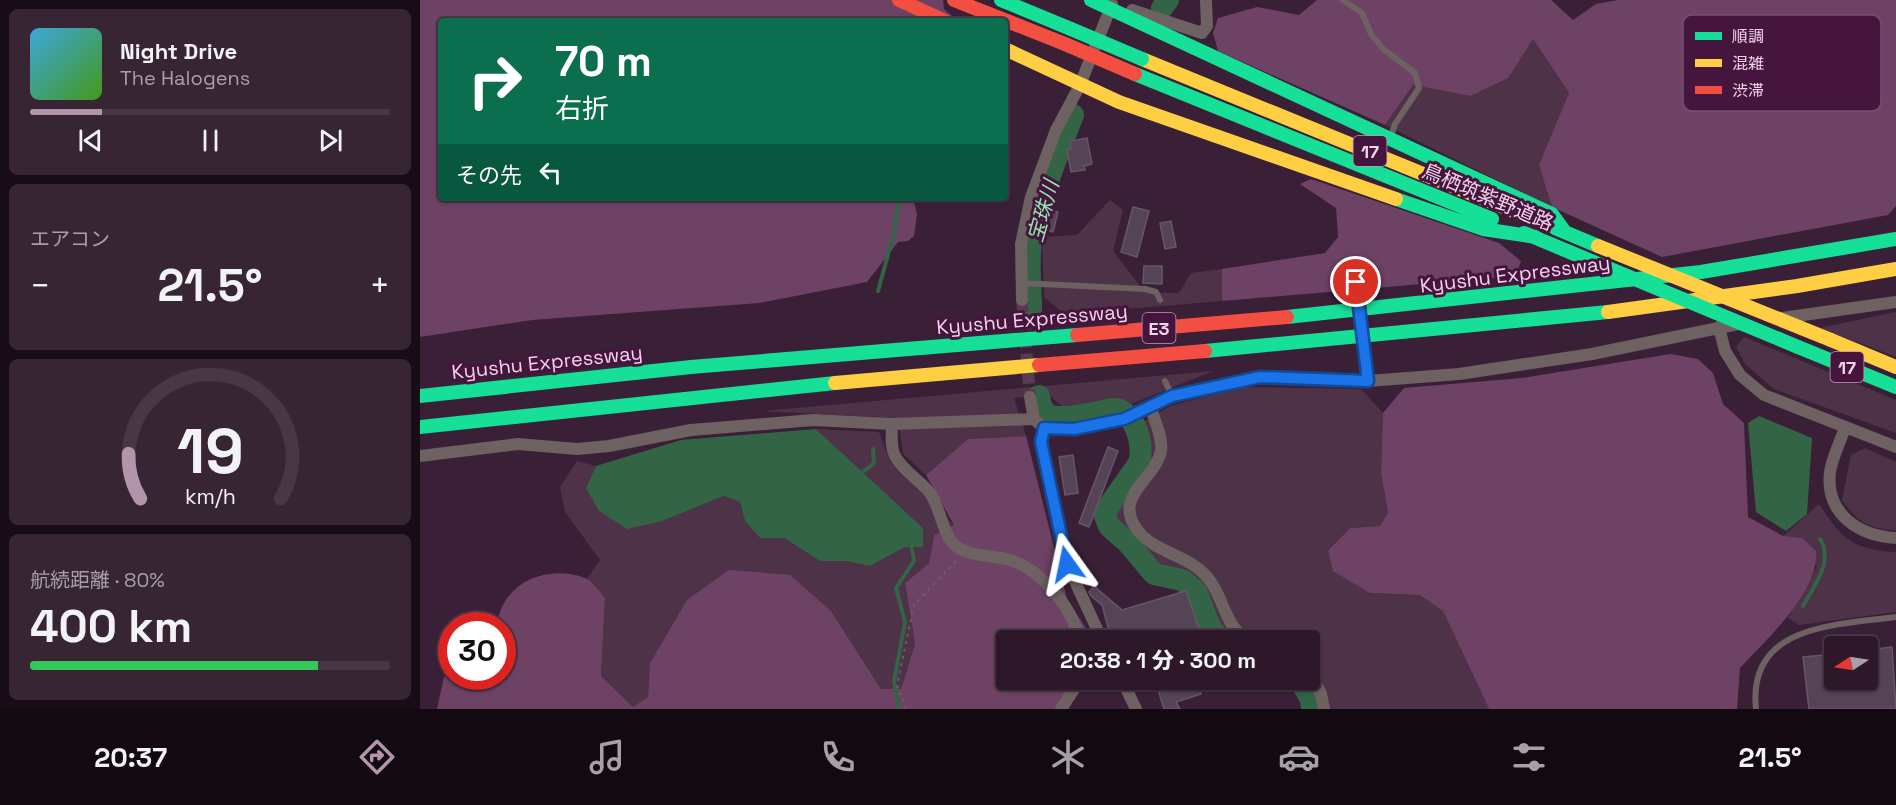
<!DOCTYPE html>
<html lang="ja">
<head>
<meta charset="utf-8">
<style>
  body { margin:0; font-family:"Space Grotesk","Noto Sans JP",sans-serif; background:#382534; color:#f1f3f6; height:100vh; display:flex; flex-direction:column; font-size:22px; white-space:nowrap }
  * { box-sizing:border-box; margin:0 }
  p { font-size:20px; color:#a6a0a8 }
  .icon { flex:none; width:33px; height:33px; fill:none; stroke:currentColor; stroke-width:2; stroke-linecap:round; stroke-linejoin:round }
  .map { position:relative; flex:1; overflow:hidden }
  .sheet { display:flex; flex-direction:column; gap:9px; padding:9px; background:#180d16; width:420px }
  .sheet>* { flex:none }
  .hud { position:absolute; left:18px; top:18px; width:570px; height:183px; border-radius:6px; box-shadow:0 2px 4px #0004,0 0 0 2px #483745; background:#0b6e4f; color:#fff; overflow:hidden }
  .needle { width:39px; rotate:258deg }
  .tools { position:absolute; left:1404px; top:636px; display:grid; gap:12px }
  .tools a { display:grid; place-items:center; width:54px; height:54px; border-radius:6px; background:#2c1828; box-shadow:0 2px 4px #0004,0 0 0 2px #483745; font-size:30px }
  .speed { position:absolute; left:18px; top:612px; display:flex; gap:12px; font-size:30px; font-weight:700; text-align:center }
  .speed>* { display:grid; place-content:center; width:78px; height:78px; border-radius:50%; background:#2c1828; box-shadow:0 2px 4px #0004,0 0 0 2px #483745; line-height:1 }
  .speed .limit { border:9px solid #d22; background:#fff; color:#111 }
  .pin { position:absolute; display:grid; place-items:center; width:51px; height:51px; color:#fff; margin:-26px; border:3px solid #fff; border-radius:50%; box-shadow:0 2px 6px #0007 }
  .me { position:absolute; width:66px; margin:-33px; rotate:348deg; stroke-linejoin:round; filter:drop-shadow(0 0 4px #0008) }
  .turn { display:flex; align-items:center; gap:21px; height:126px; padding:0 18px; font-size:27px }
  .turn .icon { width:78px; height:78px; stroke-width:2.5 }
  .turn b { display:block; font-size:42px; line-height:51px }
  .then { display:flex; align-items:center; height:57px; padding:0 18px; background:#0003; gap:12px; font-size:22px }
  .big { font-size:45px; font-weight:800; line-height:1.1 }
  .sheet .card { flex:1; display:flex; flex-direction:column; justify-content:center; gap:9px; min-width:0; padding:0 21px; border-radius:9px; background:#382534 }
  .sheet .dial { align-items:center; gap:0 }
  .dial svg { height:156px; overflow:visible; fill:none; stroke:#483745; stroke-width:7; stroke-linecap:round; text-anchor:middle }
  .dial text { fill:#f1f3f6; stroke:none }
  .song { display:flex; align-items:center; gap:18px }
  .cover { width:72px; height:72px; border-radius:9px; background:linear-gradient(135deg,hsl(200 70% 55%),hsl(100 70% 35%)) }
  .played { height:6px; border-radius:3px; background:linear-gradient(90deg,#b294ab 20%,#483745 20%) }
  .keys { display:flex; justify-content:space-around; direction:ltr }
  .heat { display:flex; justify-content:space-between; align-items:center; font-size:33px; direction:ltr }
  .charge { height:9px; border-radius:4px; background:linear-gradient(90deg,#34c759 80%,#483745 0) }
  .trip { position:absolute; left:576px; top:630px; width:324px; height:60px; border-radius:6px; background:#2c1828; box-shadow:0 2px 4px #0004,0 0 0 2px #483745; font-weight:800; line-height:60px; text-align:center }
  .dock { display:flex; height:96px; justify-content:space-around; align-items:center; background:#120a10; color:#a6a0a8 }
  .dock .icon { width:42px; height:42px }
  .dock .selected { color:#b294ab }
  .dock b { font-size:27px; color:#f1f3f6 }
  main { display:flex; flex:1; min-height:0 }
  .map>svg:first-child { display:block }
</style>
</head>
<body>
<main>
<section class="sheet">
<div class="card">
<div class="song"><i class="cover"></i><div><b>Night Drive</b><p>The Halogens</p></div></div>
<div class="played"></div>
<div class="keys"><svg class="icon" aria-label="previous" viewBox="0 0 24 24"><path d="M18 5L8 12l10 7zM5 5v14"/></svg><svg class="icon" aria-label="pause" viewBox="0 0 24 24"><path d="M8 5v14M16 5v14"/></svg><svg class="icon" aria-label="next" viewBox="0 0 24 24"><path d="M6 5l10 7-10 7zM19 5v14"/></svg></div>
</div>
<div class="card"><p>エアコン</p>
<div class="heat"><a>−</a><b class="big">21.5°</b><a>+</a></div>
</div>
<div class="card dial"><svg viewBox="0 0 100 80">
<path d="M14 69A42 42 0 1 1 86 69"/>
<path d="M14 69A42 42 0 0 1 8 46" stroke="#b294ab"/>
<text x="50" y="56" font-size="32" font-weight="700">19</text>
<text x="50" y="72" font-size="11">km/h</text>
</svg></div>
<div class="card"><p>航続距離 · 80%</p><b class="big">400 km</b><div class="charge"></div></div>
</section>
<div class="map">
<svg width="1476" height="709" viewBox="0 0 1476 709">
  <rect width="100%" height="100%" fill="#3a2036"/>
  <path fill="#4e3248" d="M1113 39 1149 93 1120 165 1132 207 965 125 993 85 1050 96Z
    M690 200 703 210 693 251 725 292 759 293 771 273 802 269V301L645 314 624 297 622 237 657 235Z
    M1476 312V357L1400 328 1475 312Z
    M1324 337 1476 400V433L1354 389 1325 364 1316 347Z
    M793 371 711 404 644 408 629 395 594 398 606 436 548 439 506 475 483 454 478 418 342 411Z
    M820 387 941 389 963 413 961 473 968 513 960 526 930 528 908 549 913 570 950 593 1000 595 1023 611 1069 709H898L883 680H890V640H811L799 627 780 587 764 576 733 566 714 537 698 525 694 506 727 459 720 424 750 406Z
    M396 429 459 432 470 461 534 525 514 535 509 563 485 583 495 644 481 689H461L411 611 230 663 228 698 213 707 181 676 185 598 167 579 180 560 145 512 140 487 157 461 176 466 166 488 242 521 304 496 320 502 325 521 340 538H364L400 561H426L450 566 485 547H503V528Z
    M1445 448 1476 462V530C1449 529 1437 522 1422 500L1431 455Z
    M1399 504C1422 539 1433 550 1476 552V612L1379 625 1368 618 1397 566 1363 536Z"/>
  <path fill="#6d4265" d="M0 0H523L524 9 538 21H21V198H493L497 214 494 236 488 241 478 242 447 282 339 303 112 320 0 337Z
    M897 0H1131L1153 20 1176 4 1198 0H1476V206L1468 215 1242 257 1132 207 1119 165 1149 93 1113 39 1088 78 1050 96 993 85 965 125 798 51 793 33 798 18 837 7 879 15Z
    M891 179 1079 243 1101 261 1096 276 802 301V269L905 253 918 237 916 208 880 184Z
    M1250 354 1278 359 1293 373 1303 404 1324 423 1328 517 1363 536 1382 538 1396 551C1399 592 1347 639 1320 668L1317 709H1069L1023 611 1000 595 950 593 913 571 908 550 930 528 960 526 968 513 961 473 963 413 984 388 1102 378Z
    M606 436 647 599 671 636 670 640H586V680H666L647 709H17L24 677 31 675 82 676V626L77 625C82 582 127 564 165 578 172 581 180 592 185 598L181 676 213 707 228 697 230 663 267 600 309 570 370 575 411 611 461 689H481L495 644 485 583 509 563 514 535 534 525 506 475 548 439Z"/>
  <path fill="#346446" d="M1339 416 1392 438 1387 514 1366 531 1336 512 1328 423Z
    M396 429 503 528V547H485L450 566 426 561H400L364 538H340L325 521 320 502 304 496 242 521 207 529 179 511 166 488 176 466 261 440Z"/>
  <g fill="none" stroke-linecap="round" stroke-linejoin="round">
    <path stroke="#346446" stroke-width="4" d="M458 291 474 233 479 198
      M439 475 454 463 453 449
      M1383 606C1394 586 1414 561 1400 539
      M479 709 474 681 485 622 476 588 494 561 491 544"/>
    <path stroke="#346446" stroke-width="22" d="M742 8 748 0
      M611 309C611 285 607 259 612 235 622 194 638 153 653 115
      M619 396C620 402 621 409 626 413 638 423 679 411 695 409 716 412 724 445 719 463L684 513 689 526 708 543 734 574 762 580 776 591 791 629 801 640
      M880 680 891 699 892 709"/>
  </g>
  <path fill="#554356" stroke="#68556a" stroke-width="1.5" d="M667 138 672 164 664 166 665 170 651 172 647 150 651 149 650 141Z
    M713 207 729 211 717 257 701 252Z
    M626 209 638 212 633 232 620 228Z
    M751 221 756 247 745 249 740 223Z
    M724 266H742V284L723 283Z
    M688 447 698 451 669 527 659 523Z
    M653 455 658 493 645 495 639 457Z
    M674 586 702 610 766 591 783 640H702L698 628 689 631 682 605 671 596 669 592Z
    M1472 647 1476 709H1389L1383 657 1414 654V680H1448V650Z
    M735 680H777L781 694 756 702 760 709H744Z"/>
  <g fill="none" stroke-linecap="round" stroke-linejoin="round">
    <path stroke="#563b51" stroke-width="12" stroke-dasharray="12 6" stroke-linecap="butt" d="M602 300 610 397"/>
    <path stroke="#6b5d63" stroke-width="2" stroke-dasharray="3 4.5" stroke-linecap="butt" d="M486 709 477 685 494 605 536 561"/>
    <path stroke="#6e6161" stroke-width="6" d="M923 0 942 13 951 34 963 49 995 73 999 88 975 124 971 136
      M600 283 725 289 736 292 740 300
      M745 381 752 396
      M1336 709C1327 624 1417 625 1476 617"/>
    <path stroke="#6e6161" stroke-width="12" d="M712 10 782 33 787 26 786 0
      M602 300 601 244 611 197 636 130 660 85 692 4
      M1362 318 1476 302
      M1299 327 1305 351 1320 375 1344 395 1476 447
      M610 397 614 419 624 428 654 429 704 419 752 396 840 377 948 381 1039 374 1172 354 1318 324
      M730 406C734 419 743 437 741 451 735 480 690 497 719 532 736 553 769 555 787 577 805 597 803 627 829 640
      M472 424C472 435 470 446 475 456 483 471 500 480 510 493 521 508 522 535 536 546 550 557 573 555 590 560 622 570 653 608 659 640
      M624 428 621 442 647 564 682 640
      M1425 428C1420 442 1412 458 1410 472 1405 514 1439 536 1476 538
      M0 456 98 444 157 449 189 446 271 430 393 420 472 424 614 419
      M890 672 901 694 904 709
      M702 680 716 709
      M641 709 660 680"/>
    <path stroke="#16e098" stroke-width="14" d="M581 0 651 29
      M671 0 1132 214 1145 232
      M715 74 1072 219
      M976 199 1063 229 1116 237
      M1135 228 1178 246
      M1104 233 1152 253
      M867 317 1281 272 1476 239
      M1378 347 1476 387
      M785 351 1188 312
      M0 396 271 367 657 335
      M0 427 415 383"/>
    <path stroke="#ffcf43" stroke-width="14" d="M585 49 699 102 976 199
      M722 59 1108 217
      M1188 312 1377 286 1476 269
      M1411 340 1476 367
      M415 383 619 365"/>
    <path stroke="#f24e42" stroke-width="14" d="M479 0 525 21
      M534 0 645 44
      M657 335 867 317
      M619 365 785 351"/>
    <path stroke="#6e6161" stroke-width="12" d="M936 282 947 371"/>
    <path stroke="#16e098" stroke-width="14" d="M651 29 722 59
      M1152 253 1378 347"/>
    <path stroke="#ffcf43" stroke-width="14" d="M1178 246 1411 340"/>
    <path stroke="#f24e42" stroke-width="14" d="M645 44 715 74"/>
  </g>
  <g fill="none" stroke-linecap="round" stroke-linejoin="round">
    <defs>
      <path id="route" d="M647 564 621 442 624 428 654 429 704 419 752 396 840 377 948 381 936 282"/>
    </defs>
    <use href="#route" stroke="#114b97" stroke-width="15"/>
    <use href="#route" stroke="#1a73e8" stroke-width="10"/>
  </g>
  <g text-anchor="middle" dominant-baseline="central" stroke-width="6" stroke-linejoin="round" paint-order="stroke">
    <g fill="#45153d" stroke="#be9ab6" stroke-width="1.5">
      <rect x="933.5" y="136" width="33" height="30" rx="4.5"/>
      <rect x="722.5" y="313" width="33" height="30" rx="4.5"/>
      <rect x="1410.5" y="352" width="33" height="30" rx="4.5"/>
    </g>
    <g font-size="18" font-weight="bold" fill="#f2d3ea">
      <text x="950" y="151">17</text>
      <text x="739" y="328">E3</text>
      <text x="1427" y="367">17</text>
    </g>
    <g font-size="20" fill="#f2d3ea" stroke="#45153d">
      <text transform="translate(1068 197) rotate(23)">鳥栖筑紫野道路</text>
      <text transform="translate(1095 274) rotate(-7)">Kyushu Expressway</text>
      <text transform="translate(612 319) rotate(-5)">Kyushu Expressway</text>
      <text transform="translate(127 362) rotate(-6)">Kyushu Expressway</text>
    </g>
    <g font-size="21" font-style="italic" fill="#91e5ad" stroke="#45153d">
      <text transform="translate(623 211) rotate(-74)">宝珠川</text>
    </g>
  </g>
  <rect x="1263" y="15" width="198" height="96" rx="9" fill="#45153d" stroke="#794e71" stroke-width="1.5"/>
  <rect x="1275" y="32" width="27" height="8" fill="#16e098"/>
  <rect x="1275" y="59" width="27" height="8" fill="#ffcf43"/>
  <rect x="1275" y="86" width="27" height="8" fill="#f24e42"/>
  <g font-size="16" fill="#f2d3ea">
    <text x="1312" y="42">順調</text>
    <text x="1312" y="69">混雑</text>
    <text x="1312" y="96">渋滞</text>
  </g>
</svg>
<div class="tools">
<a><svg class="needle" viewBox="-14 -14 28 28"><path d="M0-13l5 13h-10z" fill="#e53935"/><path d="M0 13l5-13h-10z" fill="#a6a0a8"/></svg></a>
</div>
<div class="speed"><div class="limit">30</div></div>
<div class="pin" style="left:936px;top:282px;background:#d93025"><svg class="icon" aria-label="arrive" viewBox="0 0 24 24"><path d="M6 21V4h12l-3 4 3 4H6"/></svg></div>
<svg class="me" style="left:647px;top:564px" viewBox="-20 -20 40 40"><path d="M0-17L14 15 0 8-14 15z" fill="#1a73e8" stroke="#fff" stroke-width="4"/></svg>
<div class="trip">20:38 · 1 分 · 300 m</div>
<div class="hud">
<div class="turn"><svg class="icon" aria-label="right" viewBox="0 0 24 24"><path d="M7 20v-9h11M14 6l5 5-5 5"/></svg><div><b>70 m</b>右折</div></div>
<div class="then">その先<svg class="icon" aria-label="left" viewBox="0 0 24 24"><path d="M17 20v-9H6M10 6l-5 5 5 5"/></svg></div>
</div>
</div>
</main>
<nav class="dock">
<b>20:37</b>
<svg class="icon selected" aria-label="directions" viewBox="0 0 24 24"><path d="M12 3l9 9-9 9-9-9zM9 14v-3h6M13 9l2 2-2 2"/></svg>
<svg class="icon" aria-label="music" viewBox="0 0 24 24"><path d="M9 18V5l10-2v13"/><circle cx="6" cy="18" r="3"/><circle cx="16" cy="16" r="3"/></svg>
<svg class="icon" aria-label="phone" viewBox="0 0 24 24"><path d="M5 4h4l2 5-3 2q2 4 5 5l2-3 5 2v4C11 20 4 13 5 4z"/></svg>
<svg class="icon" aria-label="climate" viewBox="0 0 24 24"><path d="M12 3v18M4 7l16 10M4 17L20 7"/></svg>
<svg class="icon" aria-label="car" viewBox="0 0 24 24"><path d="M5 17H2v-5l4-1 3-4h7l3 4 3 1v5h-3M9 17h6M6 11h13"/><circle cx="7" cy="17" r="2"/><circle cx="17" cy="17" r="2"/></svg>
<svg class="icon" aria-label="filters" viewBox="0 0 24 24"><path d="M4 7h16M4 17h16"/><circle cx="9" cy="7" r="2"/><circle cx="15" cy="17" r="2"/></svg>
<b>21.5°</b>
</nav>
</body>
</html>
